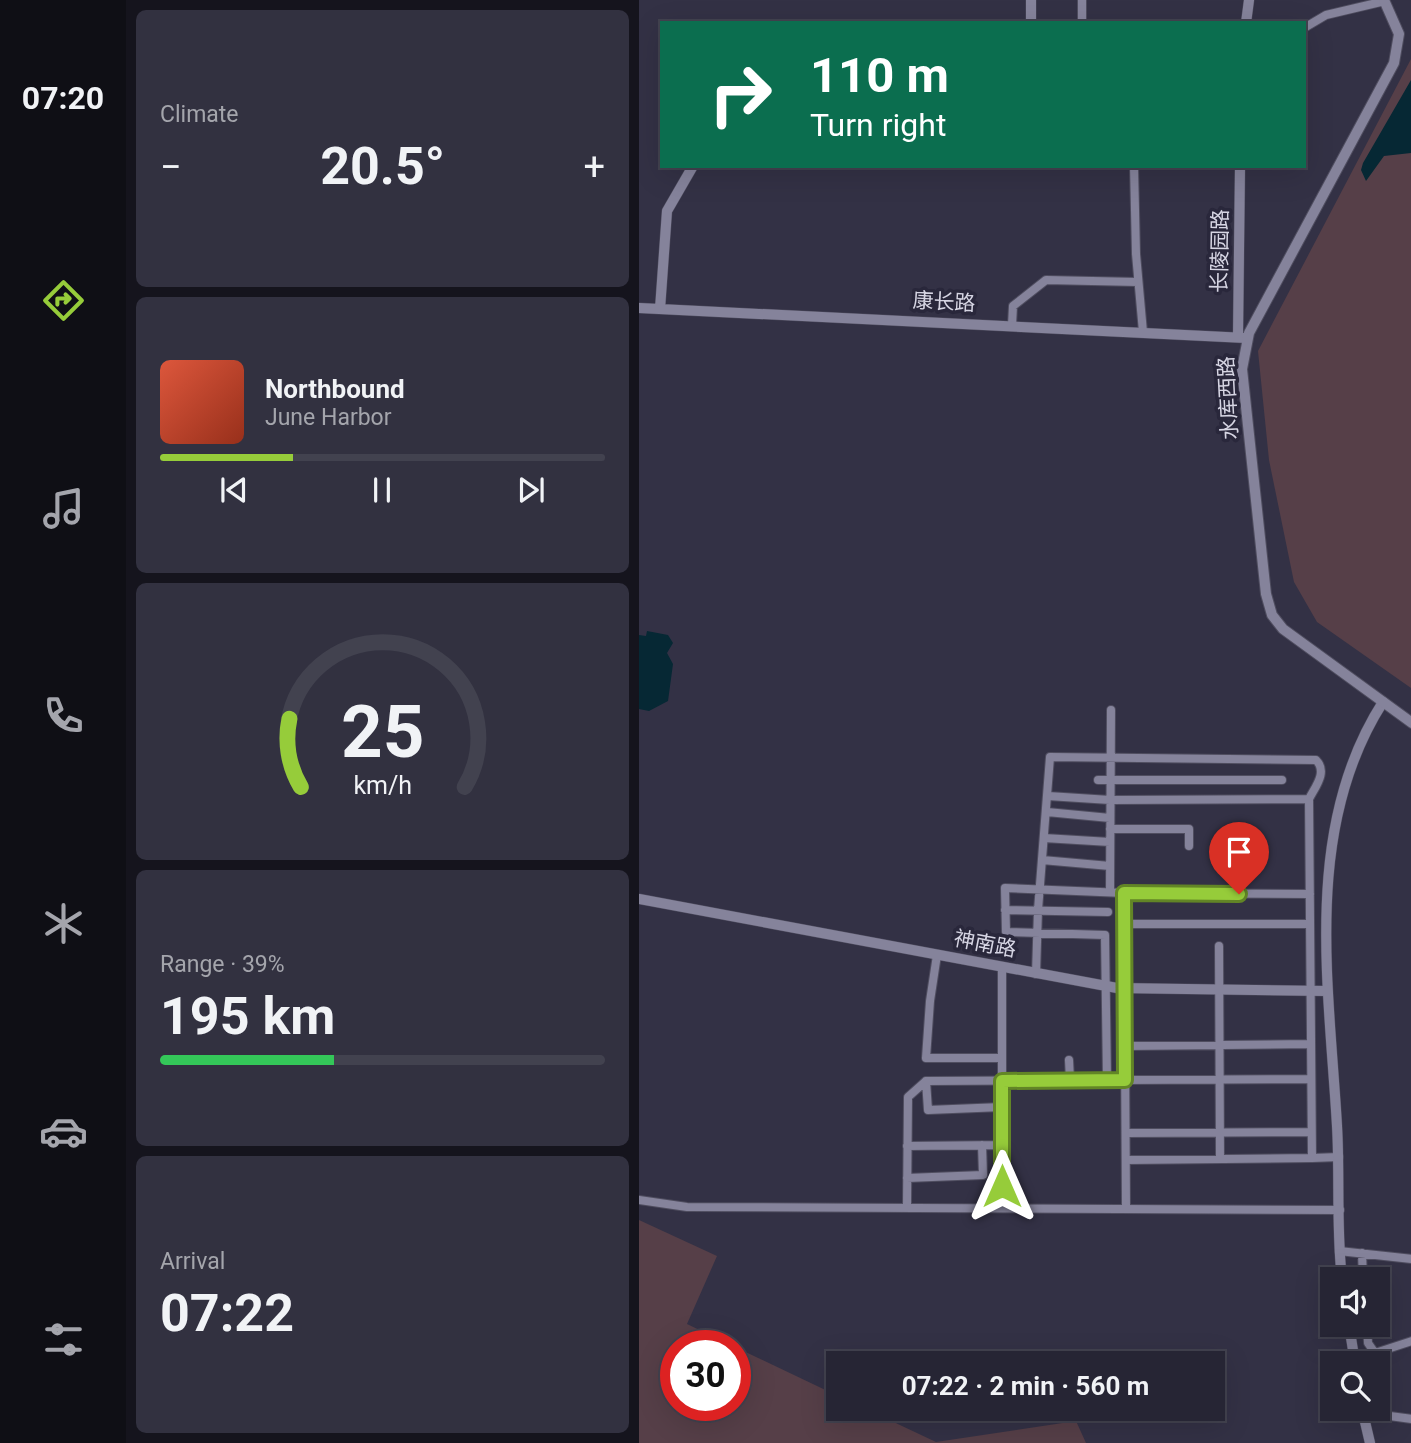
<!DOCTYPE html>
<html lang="en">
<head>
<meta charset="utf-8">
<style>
  body { margin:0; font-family:Roboto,"Noto Sans SC",sans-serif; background:#323140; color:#f1f3f6; height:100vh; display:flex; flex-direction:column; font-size:26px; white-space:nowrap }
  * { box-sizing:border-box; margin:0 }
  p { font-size:23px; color:#a4a5ac }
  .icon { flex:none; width:38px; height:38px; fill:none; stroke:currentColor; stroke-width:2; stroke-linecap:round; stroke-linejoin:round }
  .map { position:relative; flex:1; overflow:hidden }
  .side { display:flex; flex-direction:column; gap:10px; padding:10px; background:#15141d; width:513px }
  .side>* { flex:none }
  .guide { position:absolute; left:21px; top:21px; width:646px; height:147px; border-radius:0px; box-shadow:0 7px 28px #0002,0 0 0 2px #42424f; background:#0b6e4f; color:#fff; overflow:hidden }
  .controls { position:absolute; left:681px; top:1267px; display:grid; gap:14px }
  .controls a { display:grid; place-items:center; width:70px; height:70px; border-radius:0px; background:#262534; box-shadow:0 7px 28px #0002,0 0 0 2px #42424f; font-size:35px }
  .speed { position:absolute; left:21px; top:1330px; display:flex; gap:14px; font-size:35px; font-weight:700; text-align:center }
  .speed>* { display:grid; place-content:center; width:91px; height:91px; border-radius:50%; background:#262534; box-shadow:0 7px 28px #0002,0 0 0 2px #42424f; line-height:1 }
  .speed .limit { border:10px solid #d22; background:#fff; color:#111 }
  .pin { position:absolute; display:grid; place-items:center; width:60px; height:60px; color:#fff; margin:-72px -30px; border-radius:50% 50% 50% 0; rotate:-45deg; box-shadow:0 0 7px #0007 }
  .pin .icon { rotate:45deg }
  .me { position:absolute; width:77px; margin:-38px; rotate:0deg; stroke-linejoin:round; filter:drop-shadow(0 0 5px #0008) }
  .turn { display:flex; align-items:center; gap:24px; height:147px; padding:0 35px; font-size:32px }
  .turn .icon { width:91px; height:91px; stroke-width:2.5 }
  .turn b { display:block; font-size:49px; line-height:60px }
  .big { font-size:52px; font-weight:700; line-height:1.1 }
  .side .card { flex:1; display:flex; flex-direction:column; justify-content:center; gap:10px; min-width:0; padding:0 24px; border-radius:10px; background:#323140 }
  .side .dial { align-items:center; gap:0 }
  .dial svg { height:182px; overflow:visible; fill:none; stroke:#42424f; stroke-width:7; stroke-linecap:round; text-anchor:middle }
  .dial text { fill:#f1f3f6; stroke:none }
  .song { display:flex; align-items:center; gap:21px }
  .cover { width:84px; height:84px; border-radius:10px; background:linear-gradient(135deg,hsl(10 70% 55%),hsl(10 70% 35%)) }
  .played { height:7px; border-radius:4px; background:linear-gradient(90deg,#96cc3a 30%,#42424f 30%) }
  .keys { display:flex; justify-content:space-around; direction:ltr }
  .heat { display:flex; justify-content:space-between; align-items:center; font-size:38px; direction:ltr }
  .charge { height:10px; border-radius:5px; background:linear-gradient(90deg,#34c759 39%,#42424f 0) }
  .trip { position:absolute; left:187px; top:1351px; width:399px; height:70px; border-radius:0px; background:#262534; box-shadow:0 7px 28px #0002,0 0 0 2px #42424f; font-weight:700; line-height:70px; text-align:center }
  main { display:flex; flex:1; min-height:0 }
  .dock { display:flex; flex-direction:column; width:126px; justify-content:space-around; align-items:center; background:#0f0f15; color:#a4a5ac }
  .dock .icon { width:49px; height:49px }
  .dock .current { color:#96cc3a }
  .dock b { font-size:32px; color:#f1f3f6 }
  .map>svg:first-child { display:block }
</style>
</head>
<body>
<main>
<nav class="dock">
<b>07:20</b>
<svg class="icon current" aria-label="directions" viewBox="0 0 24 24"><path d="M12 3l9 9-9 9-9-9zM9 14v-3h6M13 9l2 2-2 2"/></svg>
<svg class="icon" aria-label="music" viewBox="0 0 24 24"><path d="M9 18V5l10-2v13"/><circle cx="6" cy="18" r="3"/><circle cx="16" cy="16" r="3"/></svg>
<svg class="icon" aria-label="phone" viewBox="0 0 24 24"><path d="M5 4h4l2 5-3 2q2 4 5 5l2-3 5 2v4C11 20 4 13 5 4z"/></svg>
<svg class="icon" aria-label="climate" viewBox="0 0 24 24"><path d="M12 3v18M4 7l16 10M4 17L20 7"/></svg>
<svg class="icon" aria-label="car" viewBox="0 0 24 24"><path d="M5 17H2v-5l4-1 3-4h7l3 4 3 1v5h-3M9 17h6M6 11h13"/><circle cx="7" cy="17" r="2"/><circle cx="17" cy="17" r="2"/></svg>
<svg class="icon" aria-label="filters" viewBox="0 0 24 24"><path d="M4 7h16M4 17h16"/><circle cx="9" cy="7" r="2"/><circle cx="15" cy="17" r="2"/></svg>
</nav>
<section class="side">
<div class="card"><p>Climate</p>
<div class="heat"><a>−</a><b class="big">20.5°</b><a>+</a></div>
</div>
<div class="card">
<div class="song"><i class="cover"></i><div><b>Northbound</b><p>June Harbor</p></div></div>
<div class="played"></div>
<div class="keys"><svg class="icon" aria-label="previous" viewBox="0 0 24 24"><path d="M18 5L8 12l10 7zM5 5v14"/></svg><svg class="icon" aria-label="pause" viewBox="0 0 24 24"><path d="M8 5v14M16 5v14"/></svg><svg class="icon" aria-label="next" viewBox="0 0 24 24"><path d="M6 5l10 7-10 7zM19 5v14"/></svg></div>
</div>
<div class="card dial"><svg viewBox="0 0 100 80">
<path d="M14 69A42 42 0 1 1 86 69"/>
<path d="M14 69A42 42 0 0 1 9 39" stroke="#96cc3a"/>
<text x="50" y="56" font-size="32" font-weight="700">25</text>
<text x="50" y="72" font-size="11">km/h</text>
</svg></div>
<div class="card"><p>Range · 39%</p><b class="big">195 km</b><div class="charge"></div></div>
<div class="card"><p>Arrival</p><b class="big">07:22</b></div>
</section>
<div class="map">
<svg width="773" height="1443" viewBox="0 0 773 1443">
  <rect width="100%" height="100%" fill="#333145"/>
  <path fill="#563f48" d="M772 59V688L678 622 655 582 630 460 619 351Z
    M0 1220 78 1256 48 1324 94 1346H37V1405H96V1347L199 1396 200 1409H227L297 1442 437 1421 447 1443H0Z"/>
  <path fill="#062834" d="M772 80V153L745 156 727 181 722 170 724 163Z
    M8 631 29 635 34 643 28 653 34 664 29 701 10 711 0 709V635L7 636Z"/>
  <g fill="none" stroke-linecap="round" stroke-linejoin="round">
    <defs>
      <path id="minor" d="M443 23V0
        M665 28 687 15 746 1
        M495 166 497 254 504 332
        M373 325 374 306 407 280 499 282
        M459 780H643
        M409 796 471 800 670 799
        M408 812 471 818
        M471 829H550V846
        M405 838 471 842
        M403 860 471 866
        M471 892 472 710
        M485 893 487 1208
        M366 910 469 912
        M485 924H671
        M580 946 581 1159
        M298 955 291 1001 287 1058H363
        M363 967V1207
        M397 974 399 910 411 757 677 760C689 772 676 787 670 799L673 1158 487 1160
        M486 1046 672 1044
        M430 1060 431 1080
        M468 1080 466 935 367 932 366 888 485 893 671 894
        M287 1081 289 1110 363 1107
        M487 1133 672 1132
        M268 1146 363 1145
        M673 1158 700 1157
        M268 1178 344 1175 343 1145
        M0 1200 48 1207 701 1210
        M268 1206 269 1097 287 1081 672 1079
        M700 1251 773 1259
        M723 1253 724 1279
        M728 1325 729 1343 736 1353
        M734 1363 736 1353 773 1341
        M735 1409 736 1414 773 1419"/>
      <path id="tertiary" d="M392 0V23
        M607 23 610 0
        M0 308 607 338
        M21 309 28 211 54 166
        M599 337 601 166
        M0 899 478 988 688 991
        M703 1279C697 1229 701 1177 698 1126 690 985 663 828 744 702
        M710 1325 716 1363
        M723 1409 731 1443"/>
      <path id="secondary" d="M745 0 760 34 755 63 610 333 603 369 627 594 633 615 644 629 773 723"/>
    </defs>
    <use href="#minor" stroke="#4f4d5f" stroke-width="10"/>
    <use href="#tertiary" stroke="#4f4d5f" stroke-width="11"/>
    <use href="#secondary" stroke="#4f4d5f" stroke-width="12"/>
    <use href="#minor" stroke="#85839b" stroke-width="8"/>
    <use href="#tertiary" stroke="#85839b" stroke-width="10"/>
    <use href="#secondary" stroke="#85839b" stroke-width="10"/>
  </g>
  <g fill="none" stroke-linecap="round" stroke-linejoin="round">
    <defs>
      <path id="route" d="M363 1186V1081L486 1080 485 893 600 894"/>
    </defs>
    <use href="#route" stroke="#628526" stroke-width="18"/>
    <use href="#route" stroke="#96cc3a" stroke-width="12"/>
  </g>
  <g text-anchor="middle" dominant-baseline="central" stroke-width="7" stroke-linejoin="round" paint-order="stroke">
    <g font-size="21" fill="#d6d5e3" stroke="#29273b">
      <text transform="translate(581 251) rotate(-89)">长陵园路</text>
      <text transform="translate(305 302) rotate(3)">康长路</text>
      <text transform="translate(589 398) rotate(-93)">水库西路</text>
      <text transform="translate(346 944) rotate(11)">神南路</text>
    </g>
  </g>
</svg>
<div class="controls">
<a><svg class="icon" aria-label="sound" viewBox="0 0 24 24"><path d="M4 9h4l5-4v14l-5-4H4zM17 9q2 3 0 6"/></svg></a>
<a><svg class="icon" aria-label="search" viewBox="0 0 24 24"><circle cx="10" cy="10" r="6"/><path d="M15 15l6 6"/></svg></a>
</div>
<div class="speed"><div class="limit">30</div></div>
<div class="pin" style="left:600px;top:894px;background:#d93025"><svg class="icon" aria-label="arrive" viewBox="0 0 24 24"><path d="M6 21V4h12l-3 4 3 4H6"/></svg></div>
<svg class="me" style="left:363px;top:1186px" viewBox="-20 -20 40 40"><path d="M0-17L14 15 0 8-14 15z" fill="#96cc3a" stroke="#fff" stroke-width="4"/></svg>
<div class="trip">07:22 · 2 min · 560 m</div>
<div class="guide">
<div class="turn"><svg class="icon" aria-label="right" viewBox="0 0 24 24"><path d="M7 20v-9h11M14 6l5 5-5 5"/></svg><div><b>110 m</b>Turn right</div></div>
</div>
</div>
</main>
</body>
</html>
